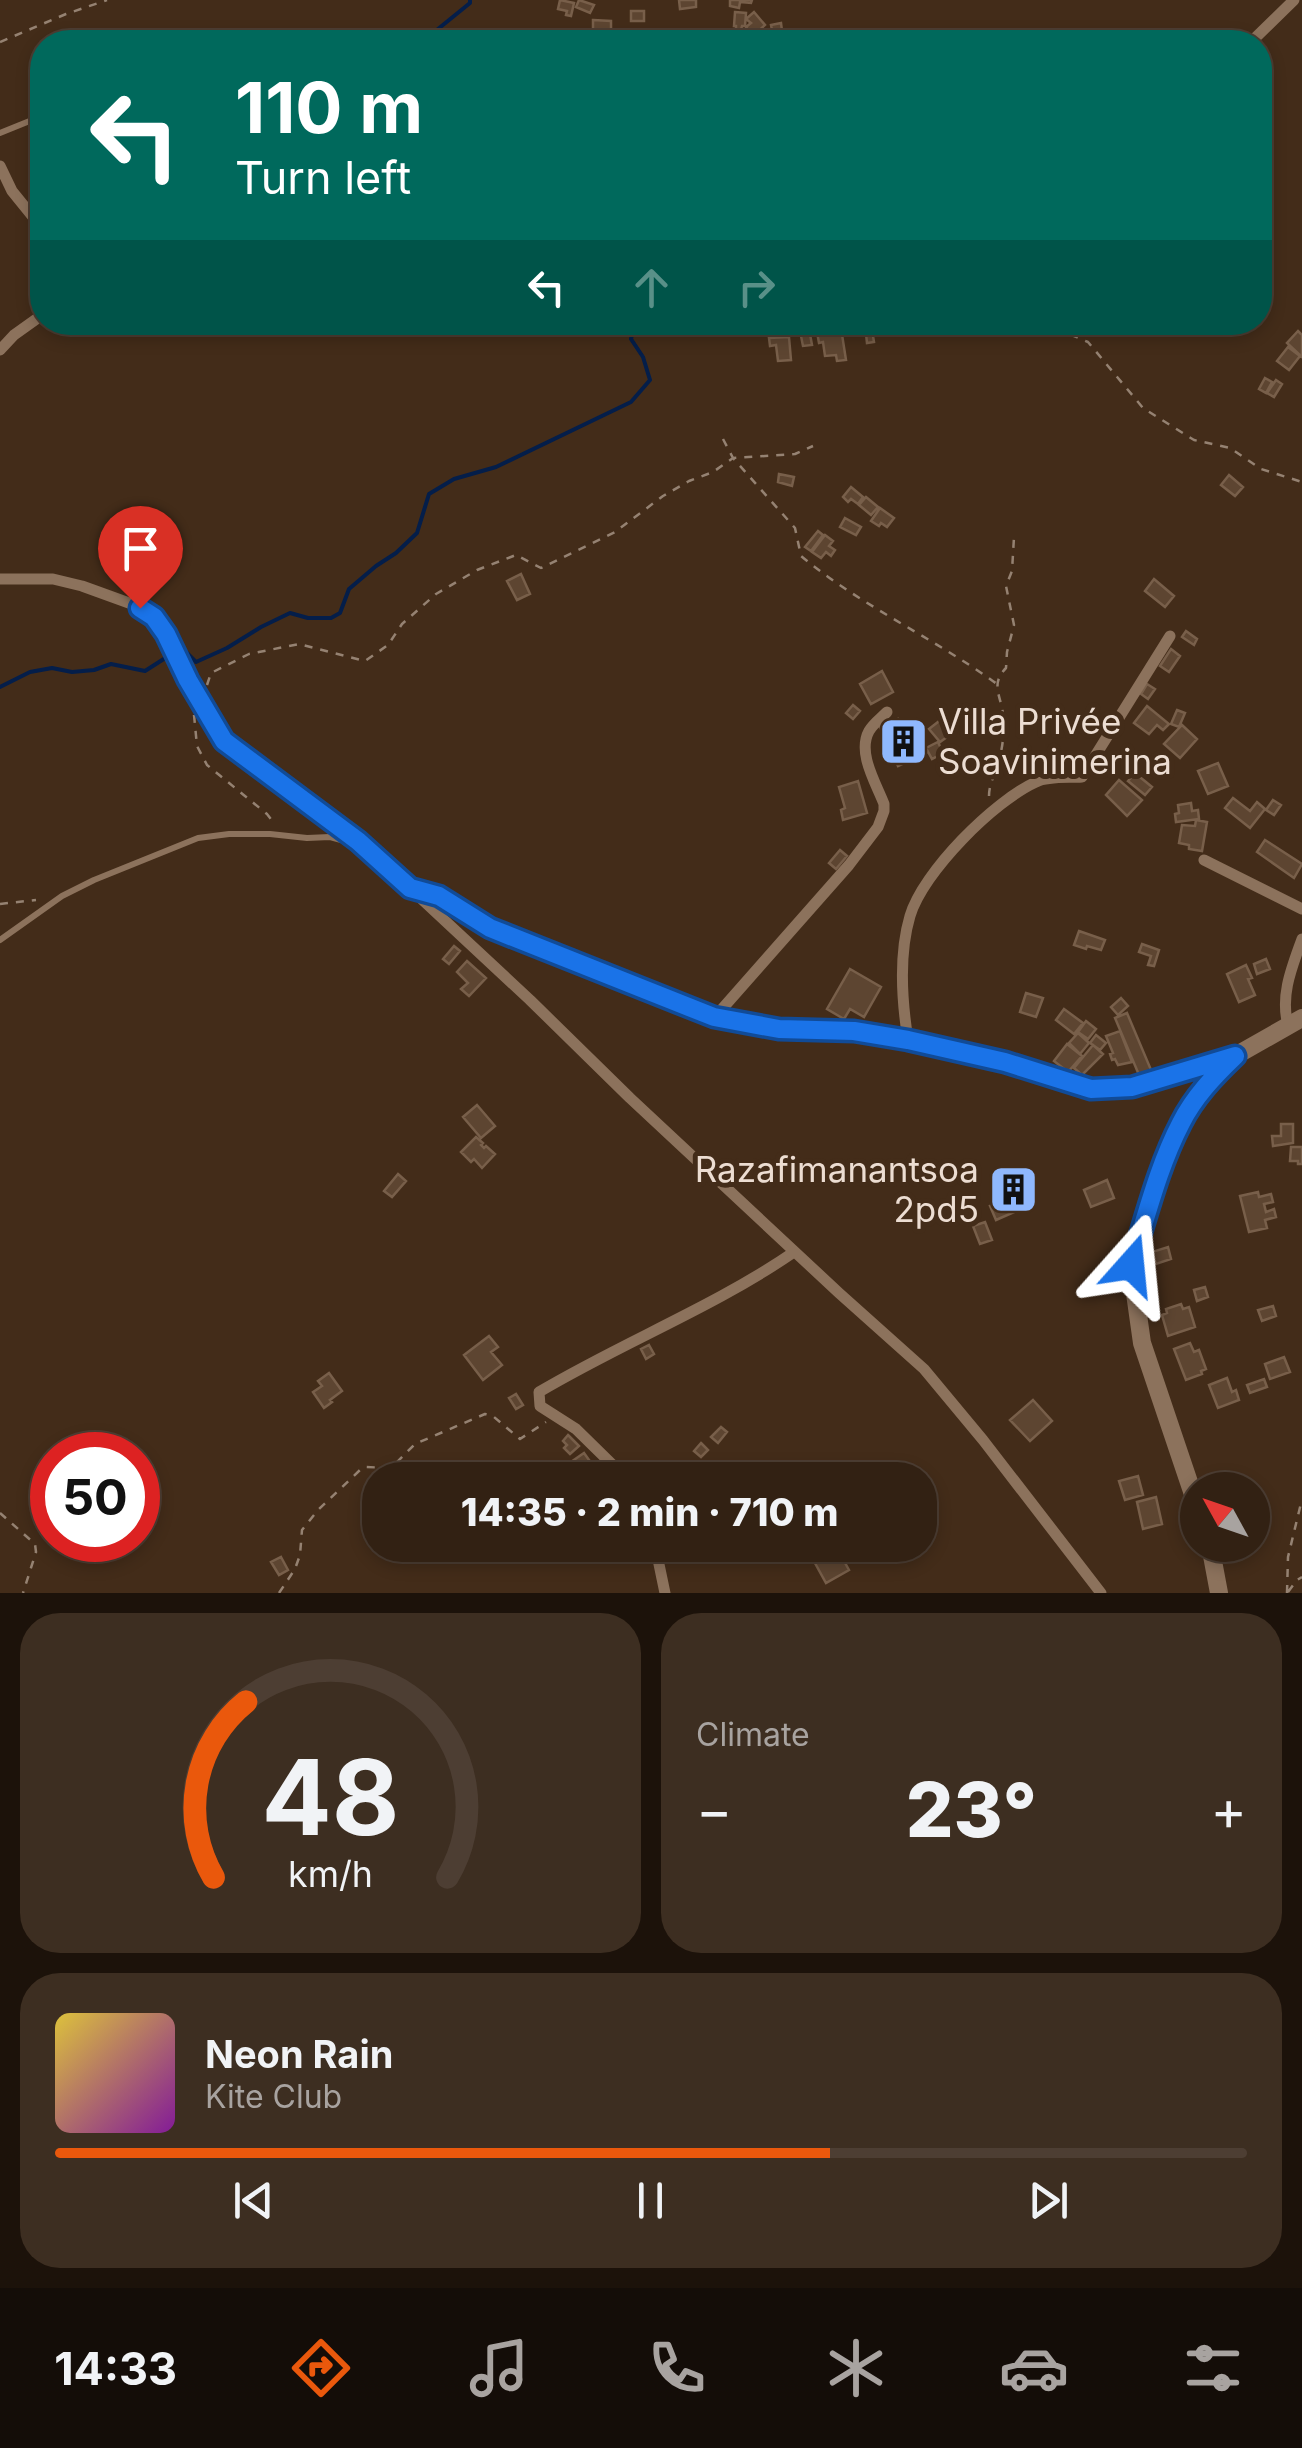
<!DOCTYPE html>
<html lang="en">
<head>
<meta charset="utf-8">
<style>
  body { margin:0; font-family:Inter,sans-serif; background:#3d2e21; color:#f1f3f6; height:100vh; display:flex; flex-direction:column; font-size:38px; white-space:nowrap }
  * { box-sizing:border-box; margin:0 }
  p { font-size:32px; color:#a8a3a0 }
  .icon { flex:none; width:55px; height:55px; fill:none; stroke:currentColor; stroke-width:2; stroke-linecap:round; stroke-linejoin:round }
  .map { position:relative; height:1593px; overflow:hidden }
  .side { display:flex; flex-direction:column; gap:20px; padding:20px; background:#1c120a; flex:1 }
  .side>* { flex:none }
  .hud { position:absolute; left:30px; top:30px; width:1242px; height:305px; border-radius:40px; box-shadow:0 5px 15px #0003,0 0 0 2px #4d3e33; background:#00695c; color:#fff; overflow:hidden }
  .needle { width:65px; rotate:310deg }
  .controls { position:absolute; left:1180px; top:1472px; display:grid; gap:20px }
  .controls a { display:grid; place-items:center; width:90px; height:90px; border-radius:50%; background:#322113; box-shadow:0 5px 15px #0003,0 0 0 2px #4d3e33; font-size:50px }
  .speed { position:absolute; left:30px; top:1432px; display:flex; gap:20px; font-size:50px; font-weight:700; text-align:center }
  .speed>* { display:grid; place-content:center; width:130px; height:130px; border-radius:50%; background:#322113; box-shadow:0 5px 15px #0003,0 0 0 2px #4d3e33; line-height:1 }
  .speed .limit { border:15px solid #d22; background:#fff; color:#111 }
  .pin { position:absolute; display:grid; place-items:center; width:85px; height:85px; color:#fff; margin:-102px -42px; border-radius:50% 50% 50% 0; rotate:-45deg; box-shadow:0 0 10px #0007 }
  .pin .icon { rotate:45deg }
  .me { position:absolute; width:110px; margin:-55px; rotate:18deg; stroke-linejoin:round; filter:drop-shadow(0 0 8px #0008) }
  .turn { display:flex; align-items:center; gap:35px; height:210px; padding:0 40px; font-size:45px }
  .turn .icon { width:130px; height:130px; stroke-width:2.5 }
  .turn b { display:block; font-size:70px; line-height:85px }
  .lanes { display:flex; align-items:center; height:95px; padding:0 40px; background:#0003; justify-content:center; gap:50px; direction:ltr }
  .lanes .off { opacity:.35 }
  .big { font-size:75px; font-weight:800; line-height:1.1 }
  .side .card { flex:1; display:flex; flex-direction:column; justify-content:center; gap:15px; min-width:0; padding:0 35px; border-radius:40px; background:#3d2e21 }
  .side .dial { align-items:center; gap:0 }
  .dial svg { height:260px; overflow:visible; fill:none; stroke:#4d3e33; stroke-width:7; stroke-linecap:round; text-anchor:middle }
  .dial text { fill:#f1f3f6; stroke:none }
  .song { display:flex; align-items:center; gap:30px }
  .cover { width:120px; height:120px; border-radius:15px; background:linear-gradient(135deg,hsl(50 70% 55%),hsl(290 70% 35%)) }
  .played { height:10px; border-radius:5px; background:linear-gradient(90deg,#ea580c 65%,#4d3e33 65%) }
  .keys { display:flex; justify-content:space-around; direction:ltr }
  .heat { display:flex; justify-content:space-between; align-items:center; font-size:55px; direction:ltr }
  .side .tiles { flex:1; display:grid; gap:20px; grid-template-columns:1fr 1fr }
  .card:last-child { grid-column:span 2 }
  .trip { position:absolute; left:362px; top:1462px; width:575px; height:100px; border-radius:40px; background:#322113; box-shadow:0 5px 15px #0003,0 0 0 2px #4d3e33; font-weight:800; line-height:100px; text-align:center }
  .tab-bar { display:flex; height:160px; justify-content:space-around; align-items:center; background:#140d08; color:#a8a3a0 }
  .tab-bar .icon { width:70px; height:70px }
  .tab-bar .current { color:#ea580c }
  .tab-bar b { font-size:45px; color:#f1f3f6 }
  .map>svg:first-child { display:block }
</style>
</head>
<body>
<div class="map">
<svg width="1302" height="1593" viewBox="0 0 1302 1593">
  <rect width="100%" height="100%" fill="#432c19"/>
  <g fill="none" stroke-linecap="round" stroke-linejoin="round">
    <path stroke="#041e4a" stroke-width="4" d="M422 42 470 3V0
      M184 650 196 662 227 648 261 627 290 613 308 618H331L340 613 349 589 376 566 396 553 417 533 429 494 454 479 496 467 631 402 650 380 643 357 631 339 635 322
      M0 687 30 672 52 668 72 672 94 670 111 664 145 671 170 655"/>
  </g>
  <path fill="#5d4531" stroke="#785f4a" stroke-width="2.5" d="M560 0 574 3 571 16 566 15 567 11 558 9Z
    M579 0 594 5 590 13 576 7Z
    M679 0H696V7L680 9Z
    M730 0H752L751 3 740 2 739 8 730 6Z
    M631 11H644V21H631Z
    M735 12 746 13 745 26H742L741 30H736V26H734Z
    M754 12 765 25 753 36 746 27 751 23 746 19Z
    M593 20 611 21V31L593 30Z
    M781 23 783 39 774 40 771 25Z
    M718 322H729V335H718Z
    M887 322 889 334 873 336 874 342 867 343 865 325Z
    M841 328 846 360 837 361 836 355 825 356 823 342 819 343 817 332Z
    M1298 331 1302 335V357L1287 343Z
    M810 334 812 345 803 346 801 336Z
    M789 337 791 360 778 361 776 345 770 346 769 338Z
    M1288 347 1300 356 1289 370 1277 361Z
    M1265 378 1272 382 1266 393 1259 389Z
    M1276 380 1282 384 1274 397 1267 393Z
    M779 474 794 477 792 486 778 482Z
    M1229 475 1243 487 1235 496 1221 485Z
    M851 487 863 497 858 504 851 499 848 502 843 497Z
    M866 497 878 507 871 515 859 505Z
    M880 508 894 518 887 527 881 523 879 526 871 521Z
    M845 518 861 527 856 535 840 527Z
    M818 531 823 535 811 551 805 547Z
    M825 535 833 541 829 546 835 550 831 556 826 552 821 558 812 552Z
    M521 574 530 594 517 600 507 581Z
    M1154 579 1174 596 1165 607 1145 591Z
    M1186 631 1197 639 1194 645 1182 637Z
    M1171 649 1180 656 1169 672 1160 666Z
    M882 671 893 692 871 704 860 684Z
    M1147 684 1155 689 1148 699 1141 694Z
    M853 705 860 711 853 719 846 713Z
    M1147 706 1169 724 1163 730 1157 725 1149 734 1134 723Z
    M1177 710 1185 713 1179 727 1171 724Z
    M943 718 954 732 940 742 929 729Z
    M898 719 902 728 913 724 926 753 898 766 880 727Z
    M1182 725 1197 739 1180 758 1164 744Z
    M938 742 943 753 932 759 926 748Z
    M1218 763 1228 786 1208 794 1198 771Z
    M1135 773 1152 787 1145 795 1128 781Z
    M1119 780 1142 800 1127 816 1106 795Z
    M858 781 867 813 843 820 841 810 845 808 839 787Z
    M1233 798 1250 811 1257 802 1265 809 1250 828 1225 808Z
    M1273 800 1281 805 1274 815 1266 810Z
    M1191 803 1192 811 1198 810 1199 819 1176 822 1175 814 1179 813 1178 805Z
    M1196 820 1207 822 1202 851 1189 849V845L1179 843 1182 825 1195 826Z
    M1265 840 1302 864 1294 878 1257 852Z
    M840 850 847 856 836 869 829 863Z
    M1079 931 1105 940 1101 950 1087 946 1086 949 1074 945Z
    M1142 944 1159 950 1154 966 1148 965 1151 956 1139 952Z
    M454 946 460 951 449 964 443 959Z
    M1266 959 1270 969 1257 974 1254 964Z
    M467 961 486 978 469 996 461 989 468 983 457 972Z
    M1246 965 1252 978 1248 979 1255 995 1239 1002 1227 974Z
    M850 969 881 987 864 1017 850 1009 844 1019 827 1009Z
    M1026 993 1043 998 1036 1017 1020 1012Z
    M1121 998 1128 1006 1118 1015 1111 1007Z
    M1064 1009 1083 1023 1074 1034 1056 1020Z
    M1127 1013 1154 1077 1142 1082 1115 1018Z
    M1086 1021 1096 1029 1088 1039 1078 1032Z
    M1120 1031 1132 1062 1118 1065 1115 1059 1112 1060 1110 1054 1113 1053 1106 1036Z
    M1078 1033 1089 1043 1080 1054 1069 1043Z
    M1096 1035 1106 1043 1100 1050 1090 1043Z
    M1067 1044 1082 1056 1068 1072 1054 1061Z
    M1093 1045 1103 1054 1082 1075 1074 1068Z
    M477 1105 495 1126 481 1138 463 1117Z
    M1281 1124H1293V1143L1273 1146 1272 1136H1281Z
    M476 1137 483 1143 481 1145 484 1148 486 1146 495 1154 482 1168 474 1159 471 1162 461 1152Z
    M1291 1147H1302V1164H1298V1161H1290Z
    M398 1174 406 1181 392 1197 384 1191Z
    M1017 1174 1030 1205 996 1220 990 1206 1009 1198 1001 1181Z
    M1107 1180 1114 1198 1091 1207 1084 1190Z
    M1258 1192 1259 1197 1271 1194 1273 1202 1264 1204 1266 1212 1274 1209 1276 1217 1265 1220 1267 1228 1249 1232 1240 1196Z
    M985 1222 992 1240 980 1244 973 1226Z
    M1168 1247 1171 1259 1156 1264 1152 1252Z
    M1205 1287 1208 1297 1197 1301 1194 1290Z
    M1181 1304 1183 1309 1189 1307 1195 1327 1168 1336 1162 1315 1167 1313 1166 1309Z
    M1273 1306 1276 1316 1262 1321 1258 1310Z
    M489 1336 498 1347 491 1352 502 1365 483 1380 464 1355Z
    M1190 1343 1194 1352 1199 1350 1206 1369 1201 1371 1202 1374 1186 1380 1174 1349Z
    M649 1345 654 1354 646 1359 641 1349Z
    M1284 1357 1290 1372 1270 1379 1265 1364Z
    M329 1373 342 1391 330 1400 332 1402 324 1408 313 1392 322 1386 318 1381Z
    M1227 1378 1232 1392 1236 1390 1239 1400 1218 1408 1209 1385Z
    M1264 1379 1267 1387 1250 1393 1247 1385Z
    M516 1394 523 1405 516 1409 509 1398Z
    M1033 1400 1052 1421 1030 1441 1010 1420Z
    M721 1427 727 1432 718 1443 711 1437Z
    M568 1435 579 1446 570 1454 564 1448 567 1445 563 1441Z
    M701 1443 708 1450 701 1457 694 1451Z
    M584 1453 597 1471 581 1480 568 1464Z
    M724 1473V1480H731H708V1474Z
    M1138 1476 1143 1495 1125 1500 1119 1481Z
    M1156 1497 1162 1524 1143 1529 1137 1502Z
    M816 1545H835L849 1570 826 1583 810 1554 819 1549Z
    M281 1557 288 1570 279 1575 271 1562Z"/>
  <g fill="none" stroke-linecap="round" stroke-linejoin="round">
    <path stroke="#958272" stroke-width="2.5" stroke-dasharray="8 8" stroke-linecap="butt" d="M0 42 66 14 107 0
      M1008 322 1057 329 1088 342 1143 408 1194 440 1230 448 1261 469 1302 482
      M723 439 733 458 795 528 801 556C861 606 934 638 997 684
      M207 685 211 673 249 654 299 644 365 661 388 645 402 624 436 594 477 570 516 555 541 568 615 532 663 496 689 481 713 472 733 458 795 454 813 446
      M194 715 197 746 207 765 267 814 274 823
      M989 796C989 781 998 770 1000 756 1003 745 1005 726 1003 714 1001 696 990 684 1006 668L1007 652 1014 625 1006 586 1012 571 1014 537
      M0 904 36 900
      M0 1513 35 1544 36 1552 23 1593
      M1288 1592 1297 1580 1302 1577
      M279 1593 295 1569 300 1555 302 1530 318 1510 360 1470 365 1467 391 1468 415 1444 485 1414 494 1417 520 1439 546 1422
      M1287 1593 1288 1557 1302 1499"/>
    <path stroke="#8c725c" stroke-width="6" d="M0 133 42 116
      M0 940 62 896 94 880 198 838 229 834H270L307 838 330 837 356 844"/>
    <path stroke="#8c725c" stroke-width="11" d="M1251 42 1294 0
      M0 166 12 191 42 228
      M0 350 14 335 42 315
      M0 579H53L82 586 140 607 154 617 166 634 188 680 224 741 358 841 410 888 439 895 489 929 691 1008 715 1017 779 1029 854 1031 959 1050 1091 1089 1133 1087 1228 1058
      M1204 860 1302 909
      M413 891 530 1000 630 1098 839 1293 924 1369 983 1440 1101 1593
      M715 1017 849 865 878 827 884 811V804C876 783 857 753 869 731 873 724 881 718 887 712
      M1288 1025C1280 995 1292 967 1302 939
      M908 1040C902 1002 899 953 910 916 923 872 994 801 1036 782 1048 776 1068 778 1082 777L1170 636
      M628 1480 576 1429 540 1406 539 1392C623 1342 714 1307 794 1252
      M655 1545 665 1593"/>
    <path stroke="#8c725c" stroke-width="18" d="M1198 1509 1142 1343 1131 1265 1161 1172 1181 1123 1208 1082 1235 1056 1302 1018
      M1210 1545 1219 1593"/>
  </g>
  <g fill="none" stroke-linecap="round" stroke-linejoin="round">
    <defs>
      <path id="route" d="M140 608 154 617 166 634 188 680 224 741 358 841 410 888 439 896 490 928 714 1017 779 1029 854 1031 908 1040 1005 1062 1091 1089 1132 1087 1235 1056C1214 1076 1194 1097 1181 1123 1158 1167 1146 1218 1131 1265"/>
    </defs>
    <use href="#route" stroke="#114b97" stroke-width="25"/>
    <use href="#route" stroke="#1a73e8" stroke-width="18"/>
  </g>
  <defs>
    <symbol id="building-square" viewBox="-11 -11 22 22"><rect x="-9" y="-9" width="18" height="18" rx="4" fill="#8fb8fd" stroke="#432c19"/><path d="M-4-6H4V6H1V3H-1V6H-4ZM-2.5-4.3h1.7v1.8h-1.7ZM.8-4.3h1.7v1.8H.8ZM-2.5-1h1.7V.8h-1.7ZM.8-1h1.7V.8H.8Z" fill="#111"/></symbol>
  </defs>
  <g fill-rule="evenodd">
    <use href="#building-square" x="876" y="714" width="55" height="55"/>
    <use href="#building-square" x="986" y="1162" width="55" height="55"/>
  </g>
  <g text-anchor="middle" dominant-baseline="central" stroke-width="10" stroke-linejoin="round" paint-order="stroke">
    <g font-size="35" fill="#ecddd2" stroke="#432c19" text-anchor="start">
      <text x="938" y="721">Villa Privée<tspan x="938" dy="40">Soavinimerina</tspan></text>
      <text x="979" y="1169" text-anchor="end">Razafimanantsoa<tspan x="979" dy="40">2pd5</tspan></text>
    </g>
  </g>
</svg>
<div class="controls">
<a><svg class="needle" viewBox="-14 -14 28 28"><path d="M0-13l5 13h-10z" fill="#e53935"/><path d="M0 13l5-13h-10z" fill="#a8a3a0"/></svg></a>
</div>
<div class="speed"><div class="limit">50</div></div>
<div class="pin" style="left:140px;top:608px;background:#d93025"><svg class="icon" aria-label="arrive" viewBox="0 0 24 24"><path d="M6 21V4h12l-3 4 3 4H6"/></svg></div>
<svg class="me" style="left:1131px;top:1265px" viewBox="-20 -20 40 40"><path d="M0-17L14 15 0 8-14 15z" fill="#1a73e8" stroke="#fff" stroke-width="4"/></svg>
<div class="trip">14:35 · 2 min · 710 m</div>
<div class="hud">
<div class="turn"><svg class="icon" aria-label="left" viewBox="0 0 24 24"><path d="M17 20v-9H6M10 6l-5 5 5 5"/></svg><div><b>110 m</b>Turn left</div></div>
<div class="lanes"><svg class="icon" aria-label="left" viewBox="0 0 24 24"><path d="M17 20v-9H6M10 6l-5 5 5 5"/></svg><svg class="icon off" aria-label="ahead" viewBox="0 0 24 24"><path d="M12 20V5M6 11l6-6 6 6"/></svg><svg class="icon off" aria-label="right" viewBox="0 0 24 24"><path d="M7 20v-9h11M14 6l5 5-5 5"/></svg></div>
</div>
</div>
<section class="side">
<div class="tiles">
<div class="card dial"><svg viewBox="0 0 100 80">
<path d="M14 69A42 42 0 1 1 86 69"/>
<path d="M14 69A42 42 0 0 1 24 15" stroke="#ea580c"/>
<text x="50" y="56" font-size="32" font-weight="700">48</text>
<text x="50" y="72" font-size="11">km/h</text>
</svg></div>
<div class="card"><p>Climate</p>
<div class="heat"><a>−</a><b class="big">23°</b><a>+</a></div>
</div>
<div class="card">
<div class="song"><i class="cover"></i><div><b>Neon Rain</b><p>Kite Club</p></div></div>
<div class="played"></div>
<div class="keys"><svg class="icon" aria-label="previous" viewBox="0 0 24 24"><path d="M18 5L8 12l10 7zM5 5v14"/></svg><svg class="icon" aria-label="pause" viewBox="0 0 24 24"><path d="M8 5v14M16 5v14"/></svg><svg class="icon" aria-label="next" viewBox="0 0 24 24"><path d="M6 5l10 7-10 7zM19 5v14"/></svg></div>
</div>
</div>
</section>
<nav class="tab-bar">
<b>14:33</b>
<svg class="icon current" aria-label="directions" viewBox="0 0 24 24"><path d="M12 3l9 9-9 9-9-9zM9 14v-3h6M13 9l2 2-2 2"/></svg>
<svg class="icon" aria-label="music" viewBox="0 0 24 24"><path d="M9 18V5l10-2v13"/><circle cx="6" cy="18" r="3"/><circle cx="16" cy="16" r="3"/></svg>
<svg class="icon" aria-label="phone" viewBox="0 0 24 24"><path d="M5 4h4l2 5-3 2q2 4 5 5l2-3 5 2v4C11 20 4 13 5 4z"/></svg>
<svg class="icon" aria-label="climate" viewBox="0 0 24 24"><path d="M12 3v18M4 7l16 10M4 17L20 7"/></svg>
<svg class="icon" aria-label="car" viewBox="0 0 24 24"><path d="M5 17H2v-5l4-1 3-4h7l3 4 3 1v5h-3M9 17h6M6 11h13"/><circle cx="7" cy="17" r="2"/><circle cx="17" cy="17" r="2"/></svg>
<svg class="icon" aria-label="filters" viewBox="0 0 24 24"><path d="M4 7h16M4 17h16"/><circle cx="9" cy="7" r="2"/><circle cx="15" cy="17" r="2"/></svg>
</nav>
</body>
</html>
